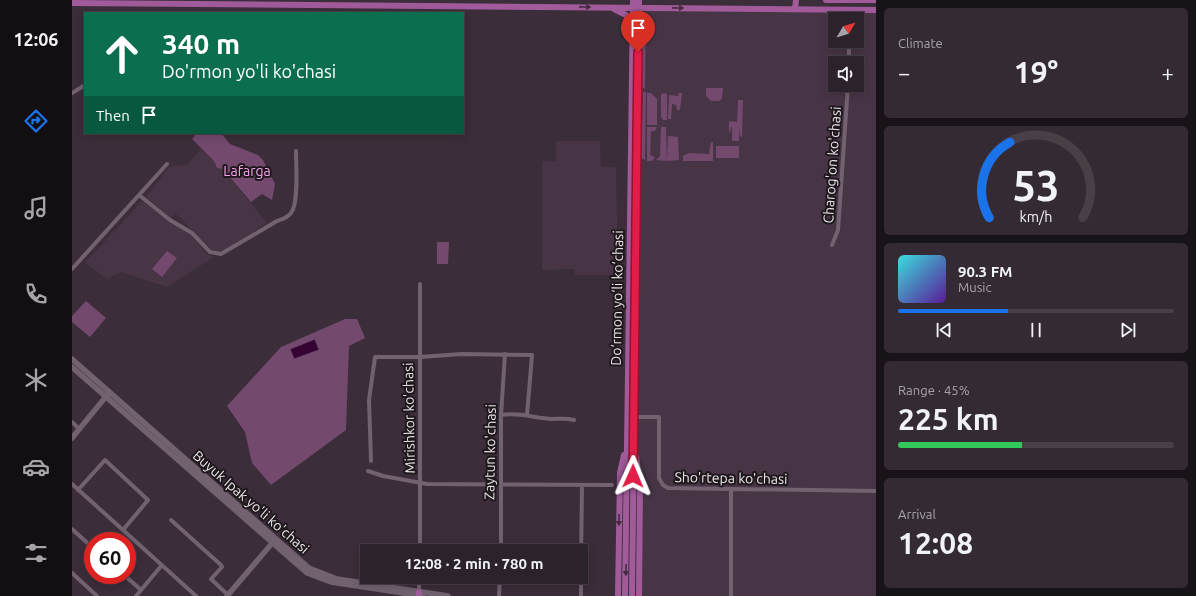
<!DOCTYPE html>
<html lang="en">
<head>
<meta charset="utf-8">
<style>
  body { margin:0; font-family:Ubuntu,sans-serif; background:#342a33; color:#f1f3f6; height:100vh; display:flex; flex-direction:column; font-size:15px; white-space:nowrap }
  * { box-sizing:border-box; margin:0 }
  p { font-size:13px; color:#a6a4a9 }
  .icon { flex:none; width:22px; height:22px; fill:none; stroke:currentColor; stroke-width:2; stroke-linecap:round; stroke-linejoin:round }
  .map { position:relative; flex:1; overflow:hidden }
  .panel { display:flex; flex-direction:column; gap:8px; padding:8px; background:#181318; width:320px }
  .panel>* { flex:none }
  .top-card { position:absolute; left:12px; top:12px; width:380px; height:122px; border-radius:0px; box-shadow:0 2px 10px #0003,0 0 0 1px #483f47; background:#0b6e4f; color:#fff; overflow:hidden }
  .needle { width:26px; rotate:52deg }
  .controls { position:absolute; left:756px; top:12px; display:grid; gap:8px }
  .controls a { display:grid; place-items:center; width:36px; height:36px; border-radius:0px; background:#2c222b; box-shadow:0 2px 10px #0003,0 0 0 1px #483f47; font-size:20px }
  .speed { position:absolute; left:12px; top:532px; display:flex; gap:8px; font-size:20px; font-weight:700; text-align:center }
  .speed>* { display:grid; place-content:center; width:52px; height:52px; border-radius:50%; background:#2c222b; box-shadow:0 2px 10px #0003,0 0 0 1px #483f47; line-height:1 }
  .speed .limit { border:6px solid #d22; background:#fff; color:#111 }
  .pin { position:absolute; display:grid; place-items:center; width:34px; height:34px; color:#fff; margin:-41px -17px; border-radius:50% 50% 50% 0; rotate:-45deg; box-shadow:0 0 4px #0007 }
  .pin .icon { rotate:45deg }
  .me { position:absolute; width:44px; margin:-22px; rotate:1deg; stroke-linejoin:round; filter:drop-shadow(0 0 3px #0008) }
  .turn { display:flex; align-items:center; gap:14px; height:84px; padding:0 12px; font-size:18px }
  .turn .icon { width:52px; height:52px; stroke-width:2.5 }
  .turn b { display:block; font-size:28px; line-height:34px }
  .then { display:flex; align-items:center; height:38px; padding:0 12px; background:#0003; gap:8px; font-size:15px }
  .big { font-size:30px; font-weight:700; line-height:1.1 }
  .panel .tile { flex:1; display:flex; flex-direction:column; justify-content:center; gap:6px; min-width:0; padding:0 14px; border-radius:6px; background:#342a33 }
  .panel .dial { align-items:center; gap:0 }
  .dial svg { height:104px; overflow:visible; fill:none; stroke:#483f47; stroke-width:7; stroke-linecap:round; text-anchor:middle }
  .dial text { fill:#f1f3f6; stroke:none }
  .song { display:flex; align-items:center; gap:12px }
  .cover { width:48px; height:48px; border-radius:6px; background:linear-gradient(135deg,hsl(180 70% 55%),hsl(270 70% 35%)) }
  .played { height:4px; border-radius:2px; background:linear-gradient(90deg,#1a73e8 40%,#483f47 40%) }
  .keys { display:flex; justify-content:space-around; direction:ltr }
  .heat { display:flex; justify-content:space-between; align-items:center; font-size:22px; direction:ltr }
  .charge { height:6px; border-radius:3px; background:linear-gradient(90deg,#34c759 45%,#483f47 0) }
  .trip { position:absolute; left:288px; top:544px; width:228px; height:40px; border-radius:0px; background:#2c222b; box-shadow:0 2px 10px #0003,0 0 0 1px #483f47; font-weight:700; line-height:40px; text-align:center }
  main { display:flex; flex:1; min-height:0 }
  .menu { display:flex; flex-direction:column; width:72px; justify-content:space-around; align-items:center; background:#120e11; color:#a6a4a9 }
  .menu .icon { width:28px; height:28px }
  .menu .current { color:#1a73e8 }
  .menu b { font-size:18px; color:#f1f3f6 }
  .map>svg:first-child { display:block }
</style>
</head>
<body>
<main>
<nav class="menu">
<b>12:06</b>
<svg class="icon current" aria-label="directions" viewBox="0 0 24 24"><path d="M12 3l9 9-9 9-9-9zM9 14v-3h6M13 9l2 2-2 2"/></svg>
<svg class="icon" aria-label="music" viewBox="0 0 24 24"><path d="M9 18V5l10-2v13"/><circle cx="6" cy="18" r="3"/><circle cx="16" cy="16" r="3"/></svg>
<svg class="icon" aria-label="phone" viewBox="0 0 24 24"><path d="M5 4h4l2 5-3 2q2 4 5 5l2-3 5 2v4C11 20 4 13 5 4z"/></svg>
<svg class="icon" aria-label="climate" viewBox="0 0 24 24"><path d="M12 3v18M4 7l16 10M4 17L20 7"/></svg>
<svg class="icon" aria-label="car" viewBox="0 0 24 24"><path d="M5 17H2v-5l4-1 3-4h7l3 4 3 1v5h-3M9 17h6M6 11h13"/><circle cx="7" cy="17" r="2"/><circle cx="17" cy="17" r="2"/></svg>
<svg class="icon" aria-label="filters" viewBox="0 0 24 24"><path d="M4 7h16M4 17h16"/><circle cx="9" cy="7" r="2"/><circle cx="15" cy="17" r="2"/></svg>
</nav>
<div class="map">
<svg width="804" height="596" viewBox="0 0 804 596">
  <rect width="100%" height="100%" fill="#3b2d39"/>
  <path fill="#473545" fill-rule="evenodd" d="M567 8 804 10V596H567L568 485 561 439ZM763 19H785V41H763ZM763 63H785V85H763Z
    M484 141H528L529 167H544L546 275H503V269L470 270V161H484Z
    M129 149 142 161 145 168 151 169 195 223 149 252 140 250 104 214 99 218 74 197 97 167 116 164Z
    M70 201 96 220 117 233 135 254 142 257 95 287 49 272 35 279 13 263Z"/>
  <path fill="#73496e" d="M570 20H574L573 89 570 88Z
    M634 88H651L650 99 647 101H639L634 96Z
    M571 92H574L573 160 569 158Z
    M575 93H579L585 99V125H575Z
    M593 93 595 95V120H591L589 117V94Z
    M607 93H610L608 110H605L604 105 600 104 599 119H596L597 95 606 96Z
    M666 100H671L670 137 668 136 667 127V141H660V127H665H659L658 132H657V121L665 122Z
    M575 127H585L583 131H579L578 155 583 157 580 161H575Z
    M589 127H594L595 161 584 160 588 156Z
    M125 133H149L158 144 186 155 191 160 203 184 200 200 190 194 179 202 151 169 145 168 142 161 120 139Z
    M596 136 606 137 607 160 595 161Z
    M639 142H641V161H611V156L617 153 637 154Z
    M644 146H667V158H644Z
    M365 242H377L376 264H365Z
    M95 251 105 258 90 277 80 269Z
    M14 301 34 318 18 337 0 322V316Z
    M273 319H285L293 338 277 346 274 430 199 485 180 463 173 432 155 406 209 347Z"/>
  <path fill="#350432" stroke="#6c4769" d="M243 339 247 350 222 359 218 349Z"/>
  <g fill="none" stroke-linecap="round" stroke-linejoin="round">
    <path stroke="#726270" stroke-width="4" d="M778 19V10
      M777 63V41
      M0 93 13 85
      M67 195 98 220 120 233 138 252 149 254 205 221C211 219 215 218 219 213 227 203 224 165 224 151
      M760 245 766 230 776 85
      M0 269 95 164
      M348 284V551
      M429 415C446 412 463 418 480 419 488 419 494 418 502 420
      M560 417H587V478L591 485 596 488 804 491
      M0 422 7 429
      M299 461 297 400 303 357H348L390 354 460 355 455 415
      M296 471 311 476 355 484 540 485
      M0 484 124 596
      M659 489V596
      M6 490 33 460 76 500 51 530
      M99 520 149 565 150 567 139 579 156 595
      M0 529 21 548
      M429 551V415L433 354
      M509 564 510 485
      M0 573 25 596
      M52 575 69 590
      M347 592V577
      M64 596 90 565
      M427 596 428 577
      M509 596V577"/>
    <path stroke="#726270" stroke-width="5.5" d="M0 359 237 568 265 579 376 596
      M0 367 235 573 259 582 351 596
      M0 438 36 394
      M155 596 202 541"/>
    <path stroke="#a15b9b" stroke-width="6" d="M754 0H804
      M0 3 804 10
      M542 9 554 15 560 24
      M723 9 724 0
      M564 457 568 485 567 596
      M347 592V595
      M546 596 548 473 552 455
      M553 596 561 0
      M560 596 567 0"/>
  </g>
  <defs><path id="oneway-solid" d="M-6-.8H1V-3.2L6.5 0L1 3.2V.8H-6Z"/></defs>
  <g fill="#452c43">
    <use href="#oneway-solid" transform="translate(513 7) rotate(1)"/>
    <use href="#oneway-solid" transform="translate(606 8) rotate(1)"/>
    <use href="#oneway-solid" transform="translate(547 520) rotate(91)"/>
    <use href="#oneway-solid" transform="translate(554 570) rotate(91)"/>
  </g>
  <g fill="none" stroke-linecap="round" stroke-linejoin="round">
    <defs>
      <path id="route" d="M561 476 566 52"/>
    </defs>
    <use href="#route" stroke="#92132f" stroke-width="10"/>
    <use href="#route" stroke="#e11d48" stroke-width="7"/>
  </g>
  <g text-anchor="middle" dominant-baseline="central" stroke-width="4" stroke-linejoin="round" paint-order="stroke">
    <g font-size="14" fill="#ebe2ea" stroke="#1e181d">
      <text transform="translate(760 165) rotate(-86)">Charog'on ko'chasi</text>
      <text transform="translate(545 298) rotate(-89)">Do‘rmon yo‘li ko‘chasi</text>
      <text transform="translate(337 418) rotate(-91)">Mirishkor ko'chasi</text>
      <text transform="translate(418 452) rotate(-89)">Zaytun ko'chasi</text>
      <text transform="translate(659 478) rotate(1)">Sho'rtepa ko'chasi</text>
      <text transform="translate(179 502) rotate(41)">Buyuk Ipak yo'li ko'chasi</text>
    </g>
    <g font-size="14" fill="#f1a3e7" stroke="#1e181d">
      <text x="175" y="171">Lafarga</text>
    </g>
  </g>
</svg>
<div class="controls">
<a><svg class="needle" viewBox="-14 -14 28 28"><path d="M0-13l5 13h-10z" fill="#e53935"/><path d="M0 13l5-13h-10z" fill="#a6a4a9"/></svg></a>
<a><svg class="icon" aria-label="sound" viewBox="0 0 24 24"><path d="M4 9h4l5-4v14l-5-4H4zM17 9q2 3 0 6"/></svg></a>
</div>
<div class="speed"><div class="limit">60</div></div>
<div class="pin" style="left:566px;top:52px;background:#d93025"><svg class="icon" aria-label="arrive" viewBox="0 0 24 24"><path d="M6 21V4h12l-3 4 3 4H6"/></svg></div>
<svg class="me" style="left:561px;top:476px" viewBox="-20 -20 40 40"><path d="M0-17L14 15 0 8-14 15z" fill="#e11d48" stroke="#fff" stroke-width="4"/></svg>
<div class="trip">12:08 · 2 min · 780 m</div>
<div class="top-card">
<div class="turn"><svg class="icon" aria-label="ahead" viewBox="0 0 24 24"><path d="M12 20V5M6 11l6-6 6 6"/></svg><div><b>340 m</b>Do'rmon yo'li ko'chasi</div></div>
<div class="then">Then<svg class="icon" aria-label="arrive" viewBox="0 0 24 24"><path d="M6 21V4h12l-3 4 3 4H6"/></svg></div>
</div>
</div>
<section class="panel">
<div class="tile"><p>Climate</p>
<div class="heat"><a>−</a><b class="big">19°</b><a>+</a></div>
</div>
<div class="tile dial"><svg viewBox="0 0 100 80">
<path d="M14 69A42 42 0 1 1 86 69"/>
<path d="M14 69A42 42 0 0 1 30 11" stroke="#1a73e8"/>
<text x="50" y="56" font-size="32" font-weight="700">53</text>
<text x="50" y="72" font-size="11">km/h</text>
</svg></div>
<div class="tile">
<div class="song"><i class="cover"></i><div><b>90.3 FM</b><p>Music</p></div></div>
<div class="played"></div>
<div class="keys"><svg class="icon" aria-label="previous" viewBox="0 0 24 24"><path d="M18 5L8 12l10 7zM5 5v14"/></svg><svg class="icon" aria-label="pause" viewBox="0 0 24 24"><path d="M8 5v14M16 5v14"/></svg><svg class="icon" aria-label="next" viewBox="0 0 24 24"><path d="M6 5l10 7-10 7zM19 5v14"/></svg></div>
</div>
<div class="tile"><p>Range · 45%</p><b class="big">225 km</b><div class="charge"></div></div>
<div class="tile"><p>Arrival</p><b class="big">12:08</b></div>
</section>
</main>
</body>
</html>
